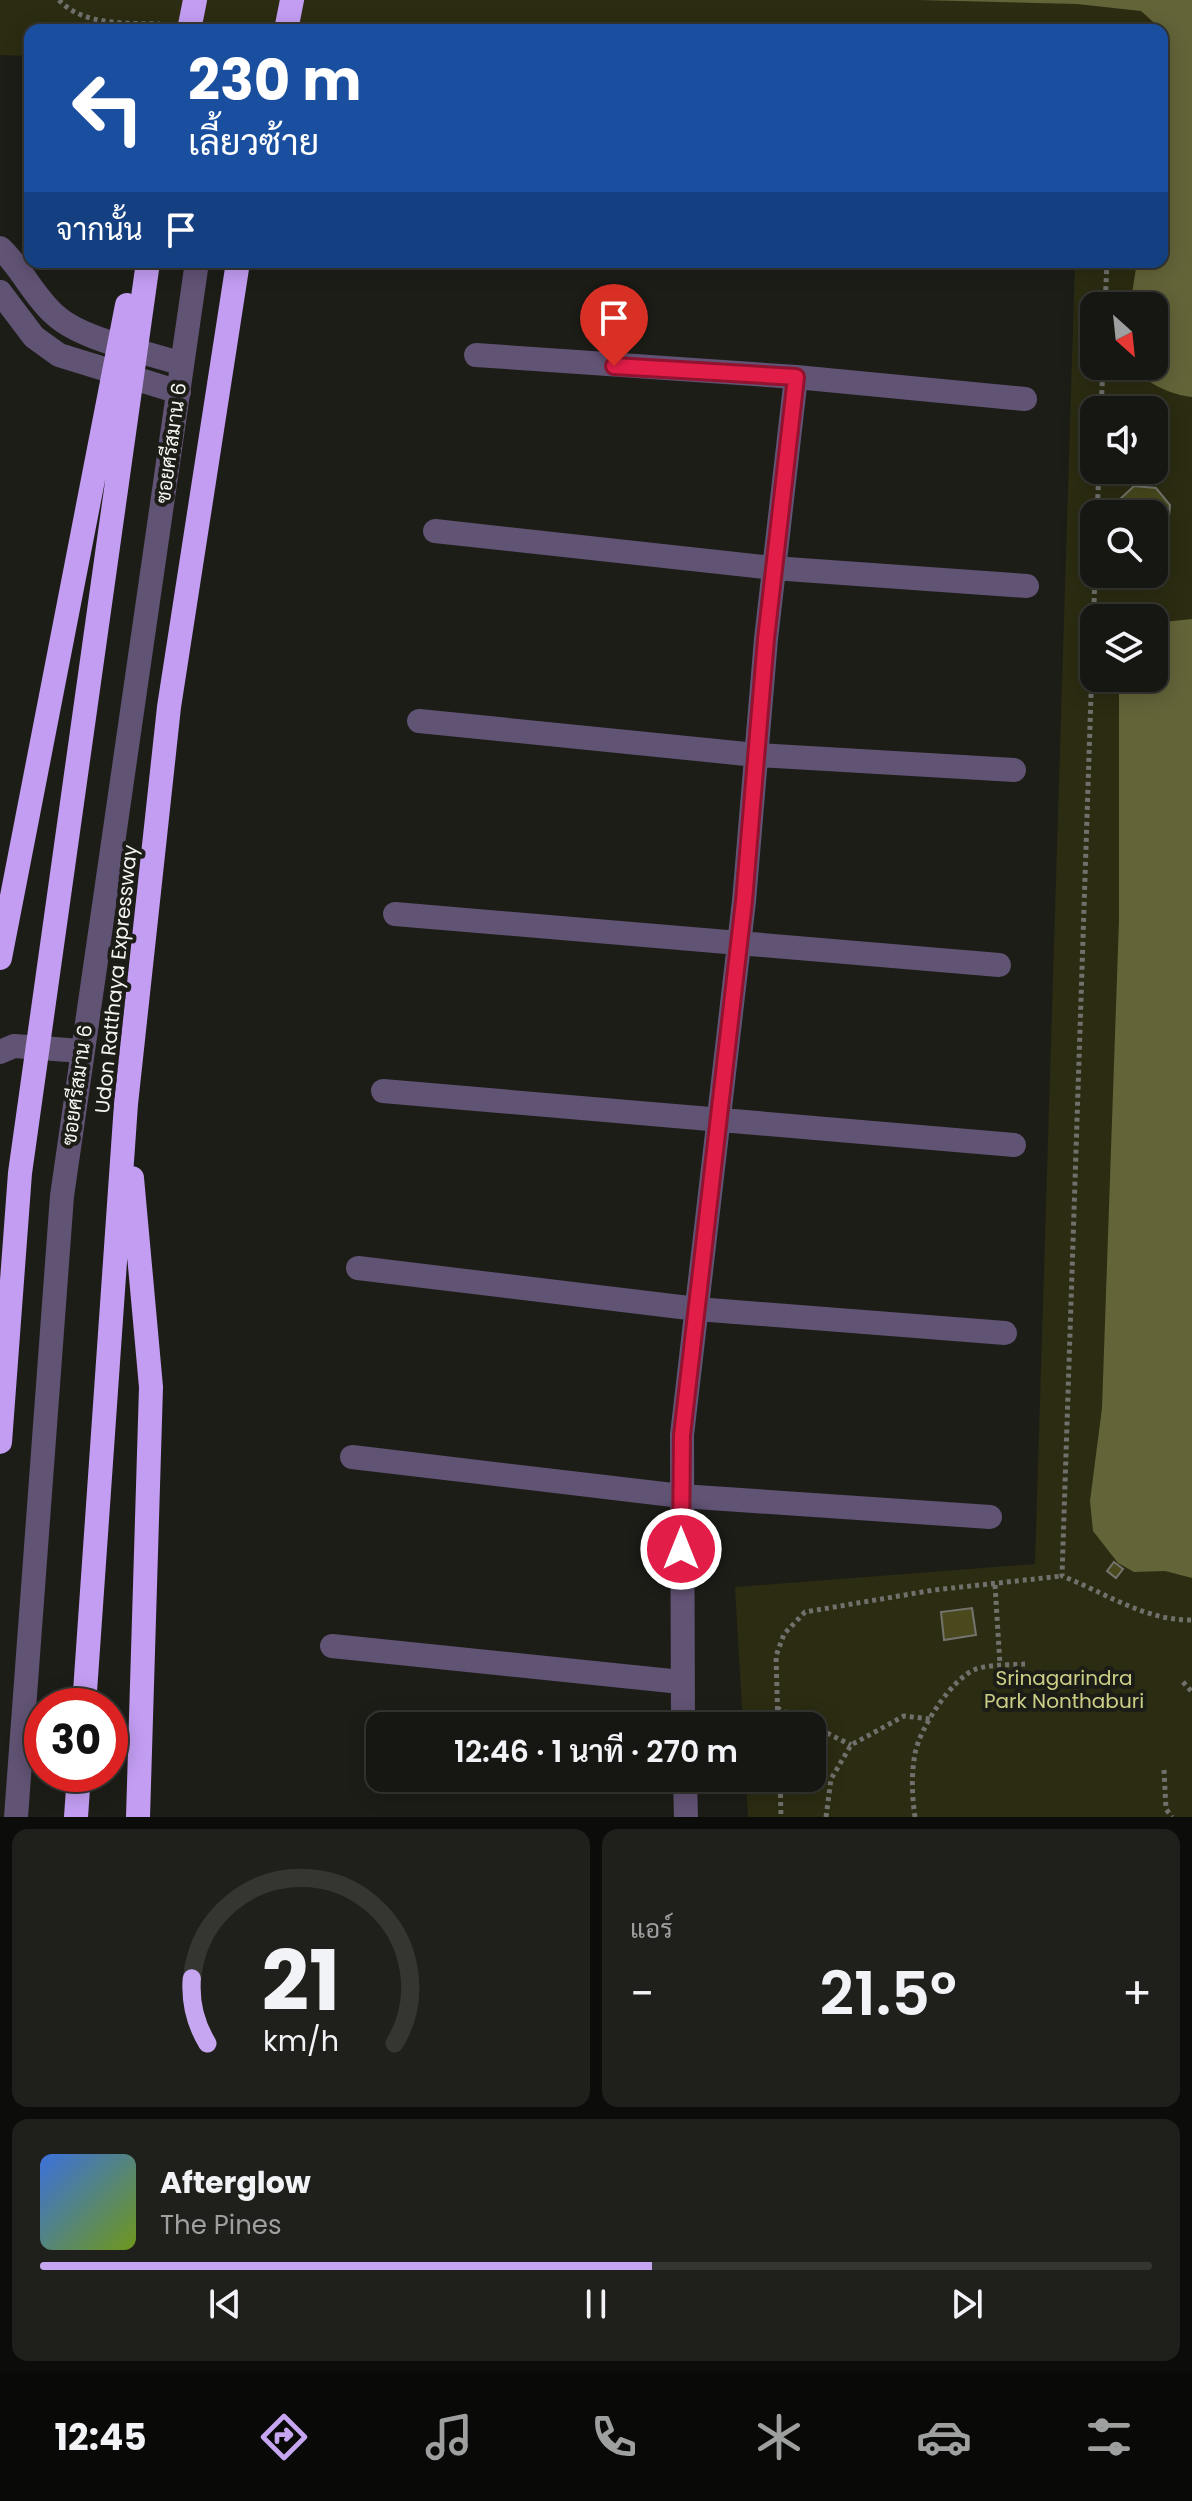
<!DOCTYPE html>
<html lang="th">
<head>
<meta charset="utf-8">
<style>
  body { margin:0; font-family:Poppins,Sarabun,sans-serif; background:#1f1f1b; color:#f1f3f6; height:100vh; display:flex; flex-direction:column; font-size:30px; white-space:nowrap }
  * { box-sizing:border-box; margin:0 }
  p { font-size:26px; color:#9e9f9f }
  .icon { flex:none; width:44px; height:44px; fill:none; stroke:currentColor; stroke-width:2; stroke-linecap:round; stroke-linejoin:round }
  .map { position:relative; height:1817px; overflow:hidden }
  .details { display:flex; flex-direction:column; gap:12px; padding:12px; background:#0c0c0a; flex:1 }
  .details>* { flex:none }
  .top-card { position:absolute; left:24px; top:24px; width:1144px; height:244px; border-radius:16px; box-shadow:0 4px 20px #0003,0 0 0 2px #353532; background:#1a4fa0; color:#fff; overflow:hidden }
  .needle { width:52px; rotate:153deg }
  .tools { position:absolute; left:1080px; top:292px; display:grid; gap:16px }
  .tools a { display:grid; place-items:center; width:88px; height:88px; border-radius:16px; background:#161612; box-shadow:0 4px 20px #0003,0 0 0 2px #353532; font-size:40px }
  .speed { position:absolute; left:24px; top:1688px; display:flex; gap:16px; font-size:40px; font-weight:700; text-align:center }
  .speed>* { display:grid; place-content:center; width:104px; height:104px; border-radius:50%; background:#161612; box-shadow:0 4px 20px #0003,0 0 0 2px #353532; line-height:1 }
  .speed .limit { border:12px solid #d22; background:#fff; color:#111 }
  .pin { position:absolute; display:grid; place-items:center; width:68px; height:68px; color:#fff; margin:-82px -34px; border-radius:50% 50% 50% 0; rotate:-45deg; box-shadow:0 0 8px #0007 }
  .pin .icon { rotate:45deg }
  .me { position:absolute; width:88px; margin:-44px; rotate:0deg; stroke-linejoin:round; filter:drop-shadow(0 0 6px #0008) }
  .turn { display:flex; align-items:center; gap:28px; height:168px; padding:0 32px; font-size:36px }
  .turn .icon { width:104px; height:104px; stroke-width:2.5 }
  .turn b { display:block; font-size:56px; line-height:68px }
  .then { display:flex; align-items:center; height:76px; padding:0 32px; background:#0003; gap:16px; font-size:30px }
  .big { font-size:60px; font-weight:600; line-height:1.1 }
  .details .card { flex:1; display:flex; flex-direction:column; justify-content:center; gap:12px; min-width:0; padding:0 28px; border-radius:16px; background:#1f1f1b }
  .details .dial { align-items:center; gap:0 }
  .dial svg { height:208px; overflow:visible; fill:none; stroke:#353532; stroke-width:7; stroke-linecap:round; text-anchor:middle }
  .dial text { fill:#f1f3f6; stroke:none }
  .song { display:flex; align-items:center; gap:24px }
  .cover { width:96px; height:96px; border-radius:12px; background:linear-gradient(135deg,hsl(220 70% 55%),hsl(80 70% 35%)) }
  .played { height:8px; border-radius:4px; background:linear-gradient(90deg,#c6a6f0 55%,#353532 55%) }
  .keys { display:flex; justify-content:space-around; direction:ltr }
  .heat { display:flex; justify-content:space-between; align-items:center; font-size:44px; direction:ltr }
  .details .tiles { flex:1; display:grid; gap:12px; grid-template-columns:1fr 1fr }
  .card:last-child { grid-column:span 2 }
  .trip { position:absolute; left:366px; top:1712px; width:460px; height:80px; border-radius:16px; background:#161612; box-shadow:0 4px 20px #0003,0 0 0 2px #353532; font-weight:600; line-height:80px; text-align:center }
  .menu { display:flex; height:128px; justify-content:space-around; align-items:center; background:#090907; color:#9e9f9f }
  .menu .icon { width:56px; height:56px }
  .menu .on { color:#c6a6f0 }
  .menu b { font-size:36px; color:#f1f3f6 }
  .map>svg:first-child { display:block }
</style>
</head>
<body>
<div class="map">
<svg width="1192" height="1817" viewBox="0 0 1192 1817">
  <rect width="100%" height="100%" fill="#1d1d18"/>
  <path fill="#2c2c12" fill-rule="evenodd" d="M0 0H1192V1817H748L746 1778H812V1726H743L735 1587 1035 1564 1075 262H1162V30H30V56L0 55ZM1094 306H1154V366H1094ZM1094 410H1154V470H1094ZM1094 514H1154V574H1094ZM1094 618H1154V678H1094Z"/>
  <path fill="#636438" d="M918 0H1192V397C1172 395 1145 384 1135 366H1154V306H1130L1137 262H1162L1165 47 1162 30 1141 11 1077 4Z
    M1192 619V1578L1165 1571 1134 1572 1118 1563 1093 1531 1090 1501 1102 1408 1119 920V678H1154V623Z"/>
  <path fill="#49491d" stroke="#74746e" stroke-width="2" d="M1134 486 1156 488 1170 505 1168 527 1154 539V514H1116L1118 501Z
    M1114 1562 1123 1569 1116 1578 1107 1571Z
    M972 1608 976 1635 944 1640 941 1612Z"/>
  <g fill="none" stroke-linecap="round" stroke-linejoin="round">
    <path stroke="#70706c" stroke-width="5" stroke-dasharray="4 4" stroke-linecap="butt" d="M59 0C83 26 128 23 160 24
      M218 26 260 28
      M314 29 336 30
      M1105 306 1107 262
      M1101 410 1103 366
      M1097 514 1099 470
      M1095 574 1062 1576C1104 1592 1145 1621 1192 1620
      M995 1585 1000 1665
      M1183 1682 1192 1692
      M777 1708 851 1745
      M778 1726 776 1656 784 1634 805 1612 934 1590 1062 1576
      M1164 1770 1166 1809 1172 1817
      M780 1778 781 1817
      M826 1817 831 1779 851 1745 904 1716 930 1719
      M915 1817C912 1797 911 1775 915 1754 919 1729 952 1678 976 1669 992 1664 1011 1665 1027 1664"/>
    <path stroke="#615374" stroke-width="24" d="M0 248C22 268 33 296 55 315 82 340 146 352 182 364
      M0 292 34 337 59 355 179 392
      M476 355 796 377 766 639 744 901 682 1435 683 1726
      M796 377 1025 399
      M435 531 773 568 1027 586
      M419 721 756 755 1014 770
      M395 914 999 965
      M0 1052 14 1046 81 1051
      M383 1091 1014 1145
      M358 1268 697 1309 1005 1333
      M352 1457 681 1496 990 1517
      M332 1646 681 1682
      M685 1778 686 1817
      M16 1817 62 1196 197 262"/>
    <path stroke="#c39df2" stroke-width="24" d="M132 1178 151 1387 138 1817
      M84 1706 126 1104 169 707 238 262
      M76 1817 79 1774"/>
    <path stroke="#c39df2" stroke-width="24" d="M189 30 195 0
      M286 30 292 0
      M0 958 127 305
      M0 1442 20 1173 148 262"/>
  </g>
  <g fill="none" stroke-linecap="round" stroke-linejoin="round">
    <defs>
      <path id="route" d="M614 366 796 377 766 639 744 901 682 1435 681 1549"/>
    </defs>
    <use href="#route" stroke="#92132f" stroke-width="20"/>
    <use href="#route" stroke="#e11d48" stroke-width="14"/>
  </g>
  <g text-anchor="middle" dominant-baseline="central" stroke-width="8" stroke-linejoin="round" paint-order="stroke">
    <g font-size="20" fill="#f4f5f1" stroke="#1d1d18">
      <text transform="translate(171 443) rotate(-82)">ซอยศรีสมาน 6</text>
      <text transform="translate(116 979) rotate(-84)">Udon Ratthaya Expressway</text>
      <text transform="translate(77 1085) rotate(-82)">ซอยศรีสมาน 6</text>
    </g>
    <g font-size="20" fill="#cdcf86" stroke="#1d1d18">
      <text x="1064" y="1678">Srinagarindra<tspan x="1064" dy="23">Park Nonthaburi</tspan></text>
    </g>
  </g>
</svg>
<div class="tools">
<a><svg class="needle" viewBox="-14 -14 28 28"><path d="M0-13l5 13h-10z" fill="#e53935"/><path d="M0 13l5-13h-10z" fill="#9e9f9f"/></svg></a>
<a><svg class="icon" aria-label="sound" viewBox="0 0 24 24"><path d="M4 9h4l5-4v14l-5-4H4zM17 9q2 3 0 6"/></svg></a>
<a><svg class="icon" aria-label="search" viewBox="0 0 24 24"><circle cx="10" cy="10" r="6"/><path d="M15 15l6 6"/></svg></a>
<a><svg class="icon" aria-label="layers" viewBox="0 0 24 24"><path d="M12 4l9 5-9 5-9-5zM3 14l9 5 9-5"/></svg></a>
</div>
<div class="speed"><div class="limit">30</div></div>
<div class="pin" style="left:614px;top:366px;background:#d93025"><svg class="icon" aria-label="arrive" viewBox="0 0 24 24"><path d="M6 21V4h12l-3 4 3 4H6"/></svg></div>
<svg class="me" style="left:681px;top:1549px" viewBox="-20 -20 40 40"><circle r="17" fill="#e11d48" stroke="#fff" stroke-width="3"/><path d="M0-11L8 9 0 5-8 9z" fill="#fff"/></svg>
<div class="trip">12:46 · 1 นาที · 270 m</div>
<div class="top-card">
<div class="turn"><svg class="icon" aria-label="left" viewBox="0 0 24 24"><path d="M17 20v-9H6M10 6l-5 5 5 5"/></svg><div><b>230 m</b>เลี้ยวซ้าย</div></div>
<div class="then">จากนั้น<svg class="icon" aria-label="arrive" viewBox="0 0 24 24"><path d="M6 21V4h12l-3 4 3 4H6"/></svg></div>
</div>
</div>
<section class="details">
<div class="tiles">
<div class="card dial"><svg viewBox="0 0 100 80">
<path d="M14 69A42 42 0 1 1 86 69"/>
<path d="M14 69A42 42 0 0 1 8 44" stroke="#c6a6f0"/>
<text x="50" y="56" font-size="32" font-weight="700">21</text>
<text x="50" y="72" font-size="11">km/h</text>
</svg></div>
<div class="card"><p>แอร์</p>
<div class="heat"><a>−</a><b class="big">21.5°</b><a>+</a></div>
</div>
<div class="card">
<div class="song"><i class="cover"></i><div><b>Afterglow</b><p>The Pines</p></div></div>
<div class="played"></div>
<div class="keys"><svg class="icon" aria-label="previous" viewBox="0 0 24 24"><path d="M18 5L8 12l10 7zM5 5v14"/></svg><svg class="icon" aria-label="pause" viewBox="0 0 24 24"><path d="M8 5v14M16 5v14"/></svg><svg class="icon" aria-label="next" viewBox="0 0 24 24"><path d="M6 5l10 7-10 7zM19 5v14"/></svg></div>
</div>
</div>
</section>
<nav class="menu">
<b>12:45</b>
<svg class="icon on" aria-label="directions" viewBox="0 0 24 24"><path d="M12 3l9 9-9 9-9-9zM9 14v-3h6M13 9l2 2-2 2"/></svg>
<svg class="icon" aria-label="music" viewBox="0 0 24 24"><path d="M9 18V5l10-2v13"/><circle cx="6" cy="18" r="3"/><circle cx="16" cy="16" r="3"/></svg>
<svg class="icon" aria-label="phone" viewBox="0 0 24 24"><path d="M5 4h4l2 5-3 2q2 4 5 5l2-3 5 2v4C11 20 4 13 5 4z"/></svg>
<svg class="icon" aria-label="climate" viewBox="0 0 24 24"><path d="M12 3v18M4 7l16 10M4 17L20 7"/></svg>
<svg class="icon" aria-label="car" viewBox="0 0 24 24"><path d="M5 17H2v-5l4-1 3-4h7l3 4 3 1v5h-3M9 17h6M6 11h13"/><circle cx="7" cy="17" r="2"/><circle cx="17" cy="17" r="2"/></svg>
<svg class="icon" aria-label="filters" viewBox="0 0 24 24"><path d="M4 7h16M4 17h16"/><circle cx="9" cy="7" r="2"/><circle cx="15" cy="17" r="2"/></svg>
</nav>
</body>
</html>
